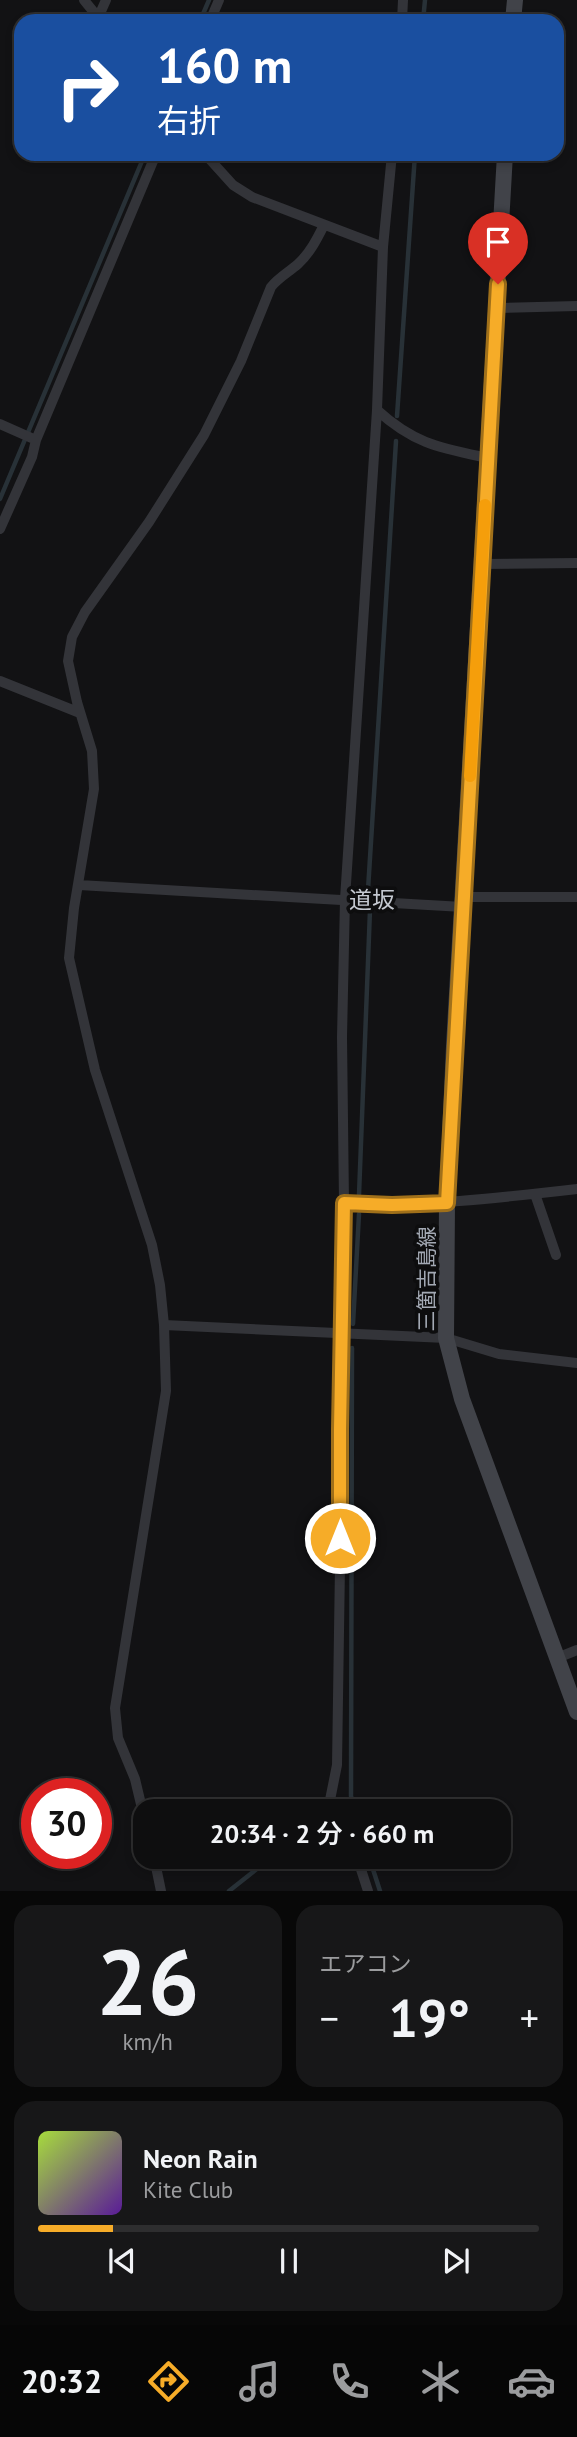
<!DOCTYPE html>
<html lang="ja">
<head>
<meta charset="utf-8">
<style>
  body { margin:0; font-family:"PT Sans","Noto Sans JP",sans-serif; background:#171718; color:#f1f3f6; height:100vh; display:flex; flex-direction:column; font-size:26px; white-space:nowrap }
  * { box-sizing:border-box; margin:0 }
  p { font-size:23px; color:#9b9c9e }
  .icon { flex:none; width:38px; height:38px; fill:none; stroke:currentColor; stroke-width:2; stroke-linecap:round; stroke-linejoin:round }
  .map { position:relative; height:1891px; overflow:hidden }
  .details { display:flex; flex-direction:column; gap:14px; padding:14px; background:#080808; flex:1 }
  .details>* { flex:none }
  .guide { position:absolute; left:14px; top:14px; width:550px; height:147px; border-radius:21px; box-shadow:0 4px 10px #0003,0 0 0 2px #2e2e2f; background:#1a4fa0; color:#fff; overflow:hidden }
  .speed { position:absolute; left:21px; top:1778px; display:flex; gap:14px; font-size:35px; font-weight:700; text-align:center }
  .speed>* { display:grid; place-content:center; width:91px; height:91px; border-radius:50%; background:#0e0e0f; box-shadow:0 4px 10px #0003,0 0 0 2px #2e2e2f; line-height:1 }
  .speed .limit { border:10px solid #d22; background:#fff; color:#111 }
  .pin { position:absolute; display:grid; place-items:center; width:60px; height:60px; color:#fff; margin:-72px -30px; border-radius:50% 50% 50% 0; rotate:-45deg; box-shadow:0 0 7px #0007 }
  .pin .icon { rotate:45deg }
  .me { position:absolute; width:77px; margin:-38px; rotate:0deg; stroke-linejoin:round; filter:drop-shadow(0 0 5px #0008) }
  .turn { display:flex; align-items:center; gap:24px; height:147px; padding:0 28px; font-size:32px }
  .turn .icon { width:91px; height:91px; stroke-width:2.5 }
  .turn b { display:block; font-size:49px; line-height:60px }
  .big { font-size:52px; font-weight:600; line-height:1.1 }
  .details .tile { flex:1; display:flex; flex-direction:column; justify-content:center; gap:10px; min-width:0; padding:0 24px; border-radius:21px; background:#171718 }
  .details .dial { align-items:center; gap:0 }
  .dial b { font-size:91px; line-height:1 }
  .song { display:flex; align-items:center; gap:21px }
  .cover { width:84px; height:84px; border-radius:10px; background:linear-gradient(135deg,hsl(80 70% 55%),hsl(270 70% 35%)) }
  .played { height:7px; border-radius:4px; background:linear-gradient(90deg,#f6ac28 15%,#2e2e2f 15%) }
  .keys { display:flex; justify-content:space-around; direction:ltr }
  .heat { display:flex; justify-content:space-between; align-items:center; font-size:38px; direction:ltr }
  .details .tiles { flex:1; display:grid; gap:14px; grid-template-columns:1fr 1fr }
  .tile:last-child { grid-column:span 2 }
  .trip { position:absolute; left:133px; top:1799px; width:378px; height:70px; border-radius:21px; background:#0e0e0f; box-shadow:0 4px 10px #0003,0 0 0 2px #2e2e2f; font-weight:600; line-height:70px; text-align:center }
  .dock { display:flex; height:112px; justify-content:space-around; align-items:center; background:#060606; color:#9b9c9e }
  .dock .icon { width:49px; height:49px }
  .dock .on { color:#f6ac28 }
  .dock b { font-size:32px; color:#f1f3f6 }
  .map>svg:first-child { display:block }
</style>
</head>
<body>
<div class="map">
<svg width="577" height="1891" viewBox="0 0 577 1891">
  <rect width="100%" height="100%" fill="#121214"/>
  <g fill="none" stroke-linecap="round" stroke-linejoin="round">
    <path stroke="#283137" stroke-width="4.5" d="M200 21 209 0
      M423 21 425 0
      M397 416 415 154
      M0 499 145 154
      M368 890 396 441
      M359 1195 370 910
      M353 1324 359 1214
      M352 1348 351 1796 355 1811
      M369 1857 380 1891
      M229 1891 272 1857"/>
    <path stroke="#333439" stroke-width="10" d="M84 0 101 21
      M98 18 106 0
      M210 21 219 0
      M402 21 403 0
      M205 154 233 185 252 197 383 247 377 410C414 444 441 448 488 458
      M383 247 392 154
      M497 308 577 306
      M0 424 36 440 32 457 0 529
      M36 440 156 154
      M482 564 577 563
      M0 681 80 713
      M79 885 463 907
      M463 897H577
      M535 1194 556 1255
      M344 1203C422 1207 499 1198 577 1189
      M164 1325 446 1338 499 1354 577 1363
      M557 1658 577 1650
      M340 1811 330 1800 337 1765 340 1565 339 1429 344 1203 342 1037 345 899 377 410
      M145 1821 135 1779 118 1738 115 1708 166 1391 164 1325 160 1285 152 1245 95 1070 69 958 74 908 94 789 92 751 77 702 68 661 72 637 85 612 149 522 204 435 241 361 271 287C279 277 289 272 298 264 310 253 317 239 324 225
      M154 1857 161 1891
      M357 1857 368 1891"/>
    <path stroke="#414349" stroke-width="16" d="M513 21 515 0
      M505 154 454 1046 447 1203 446 1338 462 1399 577 1712"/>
  </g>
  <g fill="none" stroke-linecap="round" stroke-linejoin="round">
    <defs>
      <path id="route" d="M340 1538V1429L344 1203 392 1205 447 1203 498 284"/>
    </defs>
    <use href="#route" stroke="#a0701a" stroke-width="18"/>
    <use href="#route" stroke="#f6ac28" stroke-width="12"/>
    <path stroke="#f59e0b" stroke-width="12" d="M470 776 485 505"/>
  </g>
  <g text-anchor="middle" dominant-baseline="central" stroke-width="7" stroke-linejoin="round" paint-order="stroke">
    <g font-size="21" fill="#a3a9b4" stroke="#0d0d0e">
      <text transform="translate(426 1279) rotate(-90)">三箇吉島線</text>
    </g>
    <g font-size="23" fill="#c4c8d0" stroke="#0d0d0e">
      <text x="372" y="899">道坂</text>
    </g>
  </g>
</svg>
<div class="speed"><div class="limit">30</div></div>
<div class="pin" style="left:498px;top:284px;background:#d93025"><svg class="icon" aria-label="arrive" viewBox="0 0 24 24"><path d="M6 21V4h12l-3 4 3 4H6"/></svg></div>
<svg class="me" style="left:340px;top:1538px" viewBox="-20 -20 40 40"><circle r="17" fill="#f6ac28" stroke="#fff" stroke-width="3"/><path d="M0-11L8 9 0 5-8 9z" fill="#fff"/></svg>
<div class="trip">20:34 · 2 分 · 660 m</div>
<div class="guide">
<div class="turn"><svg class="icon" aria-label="right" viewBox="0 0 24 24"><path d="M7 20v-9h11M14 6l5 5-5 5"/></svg><div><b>160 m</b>右折</div></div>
</div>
</div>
<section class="details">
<div class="tiles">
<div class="tile dial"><b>26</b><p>km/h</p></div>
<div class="tile"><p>エアコン</p>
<div class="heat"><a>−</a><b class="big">19°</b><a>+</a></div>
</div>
<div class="tile">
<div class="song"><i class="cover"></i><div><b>Neon Rain</b><p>Kite Club</p></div></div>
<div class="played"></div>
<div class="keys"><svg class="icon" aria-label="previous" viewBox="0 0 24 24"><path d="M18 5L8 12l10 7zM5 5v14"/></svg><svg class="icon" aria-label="pause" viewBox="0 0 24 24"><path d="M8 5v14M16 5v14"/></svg><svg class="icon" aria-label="next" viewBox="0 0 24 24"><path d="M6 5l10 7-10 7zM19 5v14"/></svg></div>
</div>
</div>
</section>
<nav class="dock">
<b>20:32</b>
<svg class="icon on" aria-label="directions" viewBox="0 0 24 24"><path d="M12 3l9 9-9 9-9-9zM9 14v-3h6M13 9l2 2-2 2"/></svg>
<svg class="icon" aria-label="music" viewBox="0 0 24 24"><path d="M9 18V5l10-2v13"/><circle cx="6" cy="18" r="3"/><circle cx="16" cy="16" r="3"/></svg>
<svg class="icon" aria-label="phone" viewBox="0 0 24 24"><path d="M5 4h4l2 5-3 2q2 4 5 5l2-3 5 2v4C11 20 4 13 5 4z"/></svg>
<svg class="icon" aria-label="climate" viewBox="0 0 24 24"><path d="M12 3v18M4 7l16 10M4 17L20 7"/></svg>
<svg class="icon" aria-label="car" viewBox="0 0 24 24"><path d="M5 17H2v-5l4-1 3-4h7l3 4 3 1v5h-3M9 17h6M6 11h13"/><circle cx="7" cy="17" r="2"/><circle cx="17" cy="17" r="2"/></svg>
</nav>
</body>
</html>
